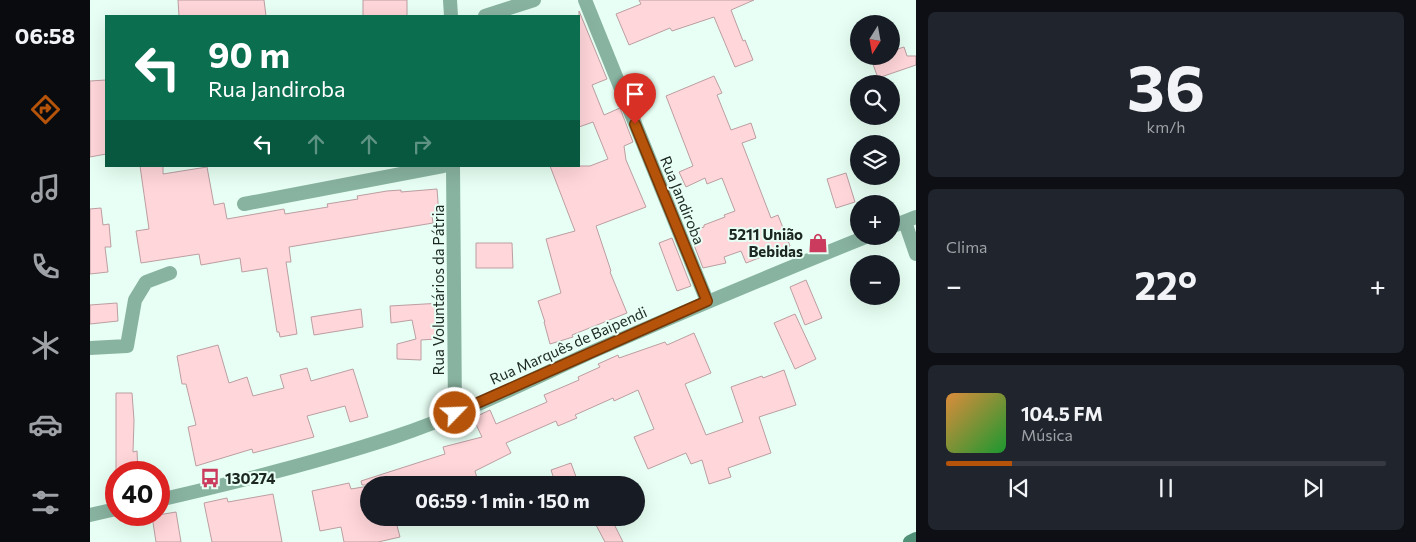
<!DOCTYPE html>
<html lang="pt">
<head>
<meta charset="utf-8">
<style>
  body { margin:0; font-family:Commissioner,sans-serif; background:#20242c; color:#f1f3f6; height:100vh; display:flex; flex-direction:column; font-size:19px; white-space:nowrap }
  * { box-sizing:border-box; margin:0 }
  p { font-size:16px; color:#9ea1a6 }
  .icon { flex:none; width:28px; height:28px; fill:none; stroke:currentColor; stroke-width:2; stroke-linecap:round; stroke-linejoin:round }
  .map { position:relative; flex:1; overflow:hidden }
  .details { display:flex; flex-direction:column; gap:12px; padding:12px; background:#0d0f14; width:500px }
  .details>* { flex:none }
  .top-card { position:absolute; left:15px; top:15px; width:475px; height:152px; border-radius:0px; box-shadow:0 5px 20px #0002; background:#0b6e4f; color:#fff; overflow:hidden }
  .needle { width:32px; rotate:191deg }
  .controls { position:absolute; left:760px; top:15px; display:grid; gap:10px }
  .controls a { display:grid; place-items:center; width:50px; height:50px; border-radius:50%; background:#171b24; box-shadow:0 5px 20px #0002; font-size:25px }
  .speed { position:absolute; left:15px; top:461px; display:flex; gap:10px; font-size:25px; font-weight:700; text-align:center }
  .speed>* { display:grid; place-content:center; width:65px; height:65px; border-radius:50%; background:#171b24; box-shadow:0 5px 20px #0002; line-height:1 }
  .speed .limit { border:8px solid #d22; background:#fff; color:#111 }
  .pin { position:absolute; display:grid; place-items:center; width:42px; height:42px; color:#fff; margin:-51px -21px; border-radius:50% 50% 50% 0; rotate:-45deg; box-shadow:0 0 5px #0007 }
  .pin .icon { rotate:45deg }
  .me { position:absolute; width:55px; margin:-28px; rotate:66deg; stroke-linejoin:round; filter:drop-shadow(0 0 4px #0008) }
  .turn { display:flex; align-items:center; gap:18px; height:105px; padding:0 20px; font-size:22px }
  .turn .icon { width:65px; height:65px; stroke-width:2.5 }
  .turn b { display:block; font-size:35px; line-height:42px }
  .lanes { display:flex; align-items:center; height:48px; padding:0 20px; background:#0003; justify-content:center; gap:25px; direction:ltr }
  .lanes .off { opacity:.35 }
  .big { font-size:38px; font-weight:700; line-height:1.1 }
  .details .widget { flex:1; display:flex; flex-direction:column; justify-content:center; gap:8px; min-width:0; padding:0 18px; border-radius:8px; background:#20242c }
  .details .dial { align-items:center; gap:0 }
  .dial b { font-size:65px; line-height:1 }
  .song { display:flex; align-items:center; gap:15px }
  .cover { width:60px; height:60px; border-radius:8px; background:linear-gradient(135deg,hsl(30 70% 55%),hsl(130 70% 35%)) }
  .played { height:5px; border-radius:2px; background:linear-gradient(90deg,#b45309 15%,#363941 15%) }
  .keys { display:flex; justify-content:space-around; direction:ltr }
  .heat { display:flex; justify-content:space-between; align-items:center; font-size:28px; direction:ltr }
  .trip { position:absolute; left:270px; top:476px; width:285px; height:50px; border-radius:25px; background:#171b24; box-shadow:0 5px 20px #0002; font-weight:700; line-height:50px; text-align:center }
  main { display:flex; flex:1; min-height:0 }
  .menu { display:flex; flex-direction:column; width:90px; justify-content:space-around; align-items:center; background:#090b0e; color:#9ea1a6 }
  .menu .icon { width:35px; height:35px }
  .menu .selected { color:#b45309 }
  .menu b { font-size:22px; color:#f1f3f6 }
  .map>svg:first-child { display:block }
</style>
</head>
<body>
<main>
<nav class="menu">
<b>06:58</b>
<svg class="icon selected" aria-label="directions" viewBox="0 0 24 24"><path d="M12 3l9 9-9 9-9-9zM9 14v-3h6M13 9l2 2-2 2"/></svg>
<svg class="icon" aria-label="music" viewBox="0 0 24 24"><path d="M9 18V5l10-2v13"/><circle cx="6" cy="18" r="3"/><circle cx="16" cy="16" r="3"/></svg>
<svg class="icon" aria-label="phone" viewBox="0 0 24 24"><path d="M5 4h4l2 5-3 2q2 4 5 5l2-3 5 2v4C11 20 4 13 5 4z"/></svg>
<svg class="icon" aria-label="climate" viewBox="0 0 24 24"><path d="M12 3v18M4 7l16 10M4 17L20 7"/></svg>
<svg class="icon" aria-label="car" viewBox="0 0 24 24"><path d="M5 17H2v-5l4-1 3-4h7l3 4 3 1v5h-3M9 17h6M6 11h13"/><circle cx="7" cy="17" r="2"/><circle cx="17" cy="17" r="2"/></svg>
<svg class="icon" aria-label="filters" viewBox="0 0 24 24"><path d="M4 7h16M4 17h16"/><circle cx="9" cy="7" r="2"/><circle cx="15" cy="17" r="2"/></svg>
</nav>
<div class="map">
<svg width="826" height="542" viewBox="0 0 826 542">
  <rect width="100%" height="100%" fill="#e7fff4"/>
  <path fill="#ffd6da" stroke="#bc9ea1" d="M88 0H174L176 16H89Z
    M273 0H317V16H273Z
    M549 0H664L641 10 653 41 655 40 663 60 645 67 624 17 582 31 580 28 539 45 526 14 551 4Z
    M489 11 517 79 502 85 514 115 530 108 543 142 534 146 536 160 556 207 506 226 521 271 520 272 537 313 482 335 483 337 460 344 454 322H455L448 301 471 293 456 239 485 231 460 166H500L518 159 503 122 489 127Z
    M814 47 817 56H826V65L788 78 780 56H801V51Z
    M624 76 632 93 627 95 641 130 661 123 666 138 652 143 681 218 688 215 700 246 656 263 651 251 634 257 636 263 613 268 599 232 614 227V225L635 217 634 215 645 211 632 178 617 184 615 178 596 187 589 172 603 166 576 96Z
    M16 80V154L0 157V81Z
    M50 166H73V174L117 167 124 205 134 203 137 219 194 209 195 214 238 207 237 204 268 199 267 196 297 191 311 190V192L347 189 349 215 342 216 343 223 199 247 201 262H196L207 334 190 337 189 332H187L177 268 152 272 150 258 111 265 109 254 51 263 46 231 59 229Z
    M756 173 765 202 746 208 737 179Z
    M11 208 13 225 19 224 21 247H15L18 272 0 274V209Z
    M582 238 601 286 587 291 569 243Z
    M386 243H422L423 268H386Z
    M716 280 732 318 715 325 700 287Z
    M27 303 28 321 0 324V305Z
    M352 303V321L345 322 346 339 331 340V360L307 359V344L326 339 322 320 301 323 300 306Z
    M271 309 273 327 224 335 221 317Z
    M705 314 726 359 705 369 684 323Z
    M604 333 621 373 595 384 616 435 653 422 641 387 672 376 673 378 694 370 706 405 669 417 681 453 638 468 641 477 619 484 612 460 601 464 596 453 558 469 544 437 564 429 548 390 524 401 523 398 485 415 487 418 468 426 466 421 416 443 421 453 385 471 389 485H272L271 481 355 454 353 447 392 437 383 418 400 410 406 424 457 402 454 395 489 380 488 377 510 367 508 364 528 355 529 358 575 342 577 345Z
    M128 345 139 383 157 377 163 396 194 388 190 375 217 368 221 381 263 369 278 417 260 422 255 406 217 416 224 437 163 453 162 449 106 466 98 427 106 425 96 384H92L87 356Z
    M26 393H42L44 420 43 452 47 451 48 472H26Z
    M481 463 489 485H466L461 470Z
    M259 483 261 489 279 486V518H305L310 537 288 542H254L251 527 230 531 222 491Z
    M183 494 192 542H122L114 503 137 498 138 502Z
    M86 512 91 542H66L62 516Z
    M521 518 533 542H515L506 525Z"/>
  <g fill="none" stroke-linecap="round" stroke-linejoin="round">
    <path stroke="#89b3a1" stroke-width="14" d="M360 0 361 16
      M495 0 617 301
      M395 16 444 0
      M363 166 365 413
      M154 204 353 166
      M815 222 826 254
      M0 348 37 346 45 300 56 282 80 273"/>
    <path stroke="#89b3a1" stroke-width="14" d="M801 227 826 217
      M69 500C148 482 228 462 304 437 373 414 438 381 504 351 595 311 686 273 778 236
      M0 515 26 509"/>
    <path stroke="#509177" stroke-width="14" d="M820 542 826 539"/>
  </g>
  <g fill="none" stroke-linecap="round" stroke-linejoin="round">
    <defs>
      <path id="route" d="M365 413 617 301 545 124"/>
    </defs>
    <use href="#route" stroke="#753606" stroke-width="12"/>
    <use href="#route" stroke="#b45309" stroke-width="9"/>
  </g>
  <defs>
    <symbol id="shop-bare" viewBox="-9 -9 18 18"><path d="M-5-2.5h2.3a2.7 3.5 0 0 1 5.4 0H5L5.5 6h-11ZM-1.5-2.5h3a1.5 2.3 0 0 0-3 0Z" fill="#ca3b5d" stroke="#e7fff4" stroke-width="2.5" paint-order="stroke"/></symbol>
    <symbol id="bus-bare" viewBox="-9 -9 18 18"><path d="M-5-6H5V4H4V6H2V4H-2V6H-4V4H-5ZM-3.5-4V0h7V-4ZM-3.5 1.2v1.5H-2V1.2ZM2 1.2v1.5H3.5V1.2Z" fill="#ca3b5d" stroke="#e7fff4" stroke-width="2.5" paint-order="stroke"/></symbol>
  </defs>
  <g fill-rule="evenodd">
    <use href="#shop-bare" x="714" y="229" width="28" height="28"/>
    <use href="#bus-bare" x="106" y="464" width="28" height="28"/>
  </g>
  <g text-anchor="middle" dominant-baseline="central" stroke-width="4" stroke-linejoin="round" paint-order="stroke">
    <g font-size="15" fill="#1c2722" stroke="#e7fff4">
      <text transform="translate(593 200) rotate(68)">Rua Jandiroba</text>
      <text transform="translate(348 290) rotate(-90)">Rua Voluntários da Pátria</text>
      <text transform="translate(478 345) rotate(-24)">Rua Marquês de Baipendi</text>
    </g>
    <g font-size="15" font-weight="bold" fill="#1c2722" stroke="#e7fff4" text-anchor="end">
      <text x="713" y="234">5211 União<tspan x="713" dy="17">Bebidas</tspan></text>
      <text x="135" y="478" text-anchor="start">130274</text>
    </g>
  </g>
</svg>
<div class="controls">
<a><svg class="needle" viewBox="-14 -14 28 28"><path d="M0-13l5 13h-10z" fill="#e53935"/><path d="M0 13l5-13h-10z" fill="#9ea1a6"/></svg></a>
<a><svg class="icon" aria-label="search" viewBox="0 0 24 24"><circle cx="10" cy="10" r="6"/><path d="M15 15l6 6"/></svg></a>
<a><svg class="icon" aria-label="layers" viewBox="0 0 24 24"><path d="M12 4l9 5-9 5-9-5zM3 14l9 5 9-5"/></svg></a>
<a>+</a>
<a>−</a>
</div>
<div class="speed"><div class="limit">40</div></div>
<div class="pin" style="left:545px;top:124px;background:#d93025"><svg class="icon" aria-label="arrive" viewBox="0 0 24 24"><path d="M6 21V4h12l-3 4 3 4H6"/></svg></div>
<svg class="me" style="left:365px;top:413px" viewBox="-20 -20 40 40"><circle r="17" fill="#b45309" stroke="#fff" stroke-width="3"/><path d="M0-11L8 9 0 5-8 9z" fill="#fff"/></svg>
<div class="trip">06:59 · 1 min · 150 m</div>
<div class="top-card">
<div class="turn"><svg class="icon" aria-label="left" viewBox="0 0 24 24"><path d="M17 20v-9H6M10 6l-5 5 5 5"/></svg><div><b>90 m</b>Rua Jandiroba</div></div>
<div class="lanes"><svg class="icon" aria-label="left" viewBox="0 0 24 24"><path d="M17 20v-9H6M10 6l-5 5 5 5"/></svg><svg class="icon off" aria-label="ahead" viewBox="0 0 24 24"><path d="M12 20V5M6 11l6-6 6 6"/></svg><svg class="icon off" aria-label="ahead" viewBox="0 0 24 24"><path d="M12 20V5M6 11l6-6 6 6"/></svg><svg class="icon off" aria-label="right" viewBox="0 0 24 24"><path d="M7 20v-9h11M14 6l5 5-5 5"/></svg></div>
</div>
</div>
<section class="details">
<div class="widget dial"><b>36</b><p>km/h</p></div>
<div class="widget"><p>Clima</p>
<div class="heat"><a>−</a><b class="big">22°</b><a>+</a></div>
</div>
<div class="widget">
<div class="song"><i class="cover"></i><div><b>104.5 FM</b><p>Música</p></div></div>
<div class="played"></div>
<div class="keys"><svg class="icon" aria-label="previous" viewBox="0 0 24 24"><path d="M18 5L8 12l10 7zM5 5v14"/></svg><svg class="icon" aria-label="pause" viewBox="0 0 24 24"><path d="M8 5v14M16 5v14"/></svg><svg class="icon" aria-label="next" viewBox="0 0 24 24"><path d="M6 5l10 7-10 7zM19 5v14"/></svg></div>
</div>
</section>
</main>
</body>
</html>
